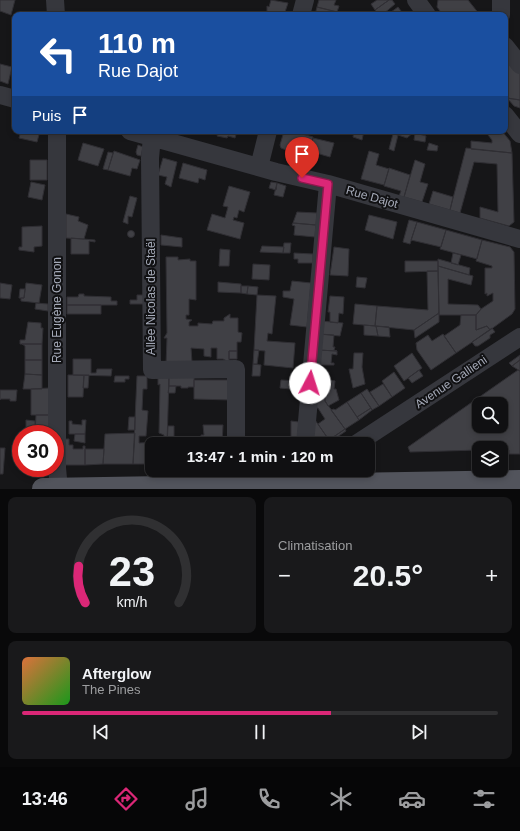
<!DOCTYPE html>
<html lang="fr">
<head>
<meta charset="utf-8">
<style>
  body { margin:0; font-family:Helvetica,sans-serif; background:#19191b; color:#f1f3f6; height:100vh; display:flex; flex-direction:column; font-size:15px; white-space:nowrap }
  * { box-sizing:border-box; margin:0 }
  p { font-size:13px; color:#9c9d9f }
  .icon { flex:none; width:22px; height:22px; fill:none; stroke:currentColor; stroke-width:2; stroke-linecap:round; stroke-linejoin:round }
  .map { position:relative; height:489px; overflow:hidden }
  .details { display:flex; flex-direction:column; gap:8px; padding:8px; background:#09090a; flex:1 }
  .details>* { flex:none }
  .top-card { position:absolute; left:12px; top:12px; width:496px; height:122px; border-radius:8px; box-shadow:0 2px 6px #0003,0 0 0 1px #303032; background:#1a4fa0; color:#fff; overflow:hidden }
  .buttons { position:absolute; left:472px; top:397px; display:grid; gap:8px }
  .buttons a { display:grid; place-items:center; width:36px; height:36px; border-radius:8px; background:#101012; box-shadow:0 2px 6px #0003,0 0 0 1px #303032; font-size:20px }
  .speed { position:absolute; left:12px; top:425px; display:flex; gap:8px; font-size:20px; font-weight:700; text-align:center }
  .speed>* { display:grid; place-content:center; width:52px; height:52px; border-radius:50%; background:#101012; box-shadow:0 2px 6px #0003,0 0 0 1px #303032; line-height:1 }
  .speed .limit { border:6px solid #d22; background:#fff; color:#111 }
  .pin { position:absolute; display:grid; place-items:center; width:34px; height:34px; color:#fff; margin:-41px -17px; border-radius:50% 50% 50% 0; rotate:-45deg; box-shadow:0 0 4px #0007 }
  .pin .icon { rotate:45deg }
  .me { position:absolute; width:44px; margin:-22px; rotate:5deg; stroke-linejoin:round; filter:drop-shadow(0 0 3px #0008) }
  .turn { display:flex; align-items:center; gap:14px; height:84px; padding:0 20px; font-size:18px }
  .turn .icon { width:52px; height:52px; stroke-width:2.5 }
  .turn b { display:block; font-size:28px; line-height:34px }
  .then { display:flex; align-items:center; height:38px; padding:0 20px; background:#0003; gap:8px; font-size:15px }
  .big { font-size:30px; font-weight:700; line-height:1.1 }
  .details .card { flex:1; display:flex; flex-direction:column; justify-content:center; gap:6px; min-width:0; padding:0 14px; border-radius:8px; background:#19191b }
  .details .dial { align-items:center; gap:0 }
  .dial svg { height:104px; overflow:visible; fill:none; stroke:#303032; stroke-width:7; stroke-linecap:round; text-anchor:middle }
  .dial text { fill:#f1f3f6; stroke:none }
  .song { display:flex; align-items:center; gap:12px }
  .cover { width:48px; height:48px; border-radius:6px; background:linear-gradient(135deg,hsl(20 70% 55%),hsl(120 70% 35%)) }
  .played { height:4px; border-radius:2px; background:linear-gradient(90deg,#db2777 65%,#303032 65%) }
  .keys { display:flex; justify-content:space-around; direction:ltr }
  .heat { display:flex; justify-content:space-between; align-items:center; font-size:22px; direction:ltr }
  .details .tiles { flex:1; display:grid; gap:8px; grid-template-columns:1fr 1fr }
  .card:last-child { grid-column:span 2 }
  .trip { position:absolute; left:145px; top:437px; width:230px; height:40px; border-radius:8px; background:#101012; box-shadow:0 2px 6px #0003,0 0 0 1px #303032; font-weight:700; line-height:40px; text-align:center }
  .dock { display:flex; height:64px; justify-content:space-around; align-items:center; background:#060607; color:#9c9d9f }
  .dock .icon { width:28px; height:28px }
  .dock .current { color:#db2777 }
  .dock b { font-size:18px; color:#f1f3f6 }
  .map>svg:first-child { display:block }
</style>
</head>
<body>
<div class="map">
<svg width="520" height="489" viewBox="0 0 520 489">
  <rect width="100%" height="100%" fill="#161618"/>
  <path fill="#404045" stroke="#302f34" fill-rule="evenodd" d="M0 0H15L11 15 0 11Z
    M271 0 288 3 284 15H267V6L269 7Z
    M319 0H336L334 5 339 6 337 12 317 7Z
    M377 0H389L375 10 371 4Z
    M389 0H392L395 4 382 15H379L375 10Z
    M438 0H468L480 15H443L437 7Z
    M317 7 337 12V15H339H315Z
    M398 7 404 15H387Z
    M505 48 520 67V100L507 98 505 96Z
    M0 64 12 67 8 84 0 81Z
    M507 98 520 100V108L514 106Z
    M21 131H40L37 142 19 138Z
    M219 131H237L235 138 228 136 227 138 217 136Z
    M284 131H303L302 134 313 137 309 153 287 147 286 150 281 148 280 145Z
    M354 131H364L362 140 353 137Z
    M403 131H415L407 138 398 135Z
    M492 131H502L510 141 512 153 471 149V141L492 143V140L488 135Z
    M415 133 426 136 425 142 414 140Z
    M393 134 398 135 394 151 389 149Z
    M313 138 334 143 330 157 309 151Z
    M83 143 104 149 98 166 78 160Z
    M429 143 438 146 437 151 427 150Z
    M138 145 143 147 141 156 137 155 136 152Z
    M466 148 512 153 514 222 509 226 480 218V207L498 212 497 164 474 162 460 213 450 210Z
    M114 151 140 160 137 169 132 168 130 176 108 170Z
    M309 151 316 153 315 159 308 157Z
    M369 151 379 154 376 165 389 169 384 185 361 179Z
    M108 152 113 153 108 170 103 169Z
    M163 158 177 162 171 187 165 184 167 177 158 175Z
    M30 160H47V180H30Z
    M415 160 425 164 420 182 428 184 422 202 404 197Z
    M183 163 207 170 205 180 199 178 198 183 179 178Z
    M389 168 410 175 404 197 399 196 401 191 384 186Z
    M31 182 45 185 42 200 28 197Z
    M271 182 277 183 276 190 269 188Z
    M277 183 286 186 283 197 274 195Z
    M229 186 250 192 244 212 239 210 237 218 234 217 233 220 244 223 240 239 207 230 212 214 225 218 228 207 223 206Z
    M433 191 453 197 450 210 429 204Z
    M130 196 137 198 132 217 128 216V224L123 222Z
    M297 212 317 213 316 225 293 223Z
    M66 214 79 217 78 221 88 225 84 239 66 238Z
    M369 215 397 222 393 239 365 230Z
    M409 220 417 222 410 244 403 242Z
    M417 222 446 230 441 247 411 240Z
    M293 223 316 225 315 237 294 235 295 226 292 225Z
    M42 226V246L34 247V252L19 250V247H22V227Z
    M446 230 482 240 477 259 440 249Z
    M127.5 234a3.5 3.5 0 1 1 7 0a3.5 3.5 0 1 1-7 0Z
    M161 235 182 238V247L161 245Z
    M71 238 95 240V242L89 241V254H71Z
    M482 240 510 247 514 252 515 309 512 314 490 330 487 326 476 330V315L481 309 493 301V293L487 296V293L485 294V268H492V266L476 261Z
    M284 243H291L290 253H283Z
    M262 246 284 247 283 253 260 252Z
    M334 247 349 249 348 276 330 275Z
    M220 249 230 250 229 266H219Z
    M294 253 313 254V263H298V259H294Z
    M453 253 461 255 458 265 451 263Z
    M166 257H178V260L190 259V261H196V300L189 299V315H186V319L192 320 189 322V326H198V323L212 324 213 321H224V318L230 314V318H238V332L242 333 241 342H237V351H229V362L223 359H217V348H211V357L204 356V349L191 348 192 362 166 365 167 338H164L167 333Z
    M438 259 470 268 469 275 438 266Z
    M405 261H438V271L405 272Z
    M253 264 270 265 269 280 252 279Z
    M438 266 473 276 471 285 448 279V304L478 305 481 309 476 315H439Z
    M427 271H438L439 313 414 330 375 326 377 306 428 310Z
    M357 277 367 278 365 288 356 287Z
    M292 281 311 283 307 327 290 325 294 299 283 297V291H290Z
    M218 282 241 284V293L218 292Z
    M0 283 12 285 10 299 0 298Z
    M26 283 42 285 39 303 21 301V298H24Z
    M241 286H248L247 294 241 293Z
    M248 286 258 287 257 295 247 294Z
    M20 289H25L24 298H19Z
    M79 294H84V296L111 297V301H117V305H67V297H78Z
    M137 295H145V304H130V300H137Z
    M257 295 276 296 272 334 268 333 267 341 295 343 293 368 264 365 265 351 254 350Z
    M330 296 344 297 343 314 339 313 338 323 330 322V312H328Z
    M36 303 48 304V311L35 309Z
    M355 304 377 306 375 326 353 324Z
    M67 305H101V314H67Z
    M439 313V322L415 338 414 330Z
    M461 315H476V330L487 326 490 330 456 353 444 336 460 325Z
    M320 321 343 323 340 336 319 334Z
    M28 322 41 323V328H43L42 344H20V340H25Z
    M364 325 376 326 378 336 364 335Z
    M376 326 389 327 390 337 378 336Z
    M492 328 495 332 490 335V338L478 346H475L472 342Z
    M319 334 334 335 333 347H335L334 350 337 351 318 350Z
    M443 334 456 353 431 370 417 350 416 343 428 335 432 341Z
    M22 344H42V360H25V346Z
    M254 350H259L257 364H253Z
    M318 350 337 351V355L332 354 331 363H334V365H317Z
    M229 351H237V359H229Z
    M354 353H363L362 367 365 384 353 388 349 369H353Z
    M412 353 422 368 404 381 394 366Z
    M520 355V360L512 366 509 363Z
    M73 359H91V373H96L97 369H112L111 376 73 375Z
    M25 360H42V375L25 374Z
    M520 360V371L512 366Z
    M253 364 261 365 260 376H252Z
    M419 370 423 376 412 383 408 378Z
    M518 370 520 371V454H509V450H501V448H479V450L410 452 408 447ZM479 404H501V426H479Z
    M316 371 329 372V380L335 381 334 389H336L339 400 328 406 325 401V394H316Z
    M394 372 405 388 392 397 382 381Z
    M25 374 42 375V389H23Z
    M68 375H84L83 397H68Z
    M84 375H89L88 388H83Z
    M115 376H129V379H125V382H114Z
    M137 376H147V389H143L142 410 148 411 146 436H139V443L163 442 164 435 159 433 160 384 158 385V377L169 376 167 444H152V464H133Z
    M169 376H194V387H188V388H181V386H169Z
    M194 380H231V400L194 399Z
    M281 380 302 381 301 390 280 388Z
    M383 384 392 397 379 406 370 392Z
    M169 386H176L175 393H168Z
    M49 388 50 415H31V389Z
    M367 389 379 406 372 410 361 393Z
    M0 390H17L16 401H10V399H1L0 400Z
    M361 393 371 408 357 417 347 402Z
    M316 394H325V401L345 429 329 440 318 424 325 419 318 408H316Z
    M347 402 359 420 345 429 331 410 334 409 335 410Z
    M371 408 372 410 359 420 357 417Z
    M36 415H50V430L45 429 44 434H35Z
    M129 417H135V430H128Z
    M26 420 35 421V434H26Z
    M82 420H86L85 434H69V421H72V424L82 425Z
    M315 420 329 440 323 444H310Z
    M291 421 299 422 297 444H284V440L291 441Z
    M203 425H223L222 444H201V435H204Z
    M168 426H174V444H167Z
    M345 429 346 431 330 442 329 440Z
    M135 433 133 464H103L105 434Z
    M75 434H85V443L74 441Z
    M65 439H69V445H73V449H83V446H85V465H63Z
    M0 448H5L3 474H0Z
    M18 449H21V466H18Z
    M85 449H104L103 464 85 465Z"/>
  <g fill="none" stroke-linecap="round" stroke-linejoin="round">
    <path stroke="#36373d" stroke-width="18" d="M55 0 56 15
      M416 0 427 15
      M301 15 305 0
      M501 15V0
      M505 46 520 65
      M0 95 15 99
      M505 115 520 134
      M57 131V468L59 489
      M130 131 276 172 328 184 520 239
      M152 137 150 158 152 370 236 369V444
      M259 167 268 131
      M305 444 328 184
      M356 444 520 337
      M236 487V470"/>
    <path stroke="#52545c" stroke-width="22" d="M43 489 520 481"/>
  </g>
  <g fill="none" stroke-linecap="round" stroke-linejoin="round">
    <defs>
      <path id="route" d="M302 178 328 184 310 383"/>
    </defs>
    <use href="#route" stroke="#8e194d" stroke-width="10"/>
    <use href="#route" stroke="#db2777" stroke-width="7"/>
  </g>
  <g text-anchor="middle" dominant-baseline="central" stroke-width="4" stroke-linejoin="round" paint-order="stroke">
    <g font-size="12" fill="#a6abb9" stroke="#111113">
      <text transform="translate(372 197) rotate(16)">Rue Dajot</text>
      <text transform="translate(151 297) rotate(-90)">Allée Nicolas de Staël</text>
      <text transform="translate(57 310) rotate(-90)">Rue Eugène Gonon</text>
      <text transform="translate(451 382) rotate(-34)">Avenue Gallieni</text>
    </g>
  </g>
</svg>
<div class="buttons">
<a><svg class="icon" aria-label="search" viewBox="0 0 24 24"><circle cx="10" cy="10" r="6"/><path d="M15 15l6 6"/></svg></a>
<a><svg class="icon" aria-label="layers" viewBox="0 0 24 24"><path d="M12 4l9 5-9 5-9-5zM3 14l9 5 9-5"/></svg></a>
</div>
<div class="speed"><div class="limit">30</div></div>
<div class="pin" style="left:302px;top:178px;background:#d93025"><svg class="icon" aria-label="arrive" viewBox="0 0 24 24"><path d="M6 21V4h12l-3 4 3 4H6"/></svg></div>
<svg class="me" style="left:310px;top:383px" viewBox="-20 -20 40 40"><circle r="19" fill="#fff"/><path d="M0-13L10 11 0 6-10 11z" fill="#db2777"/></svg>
<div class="trip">13:47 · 1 min · 120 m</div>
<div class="top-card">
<div class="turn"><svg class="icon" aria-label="left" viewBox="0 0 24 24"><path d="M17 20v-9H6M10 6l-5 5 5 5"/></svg><div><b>110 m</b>Rue Dajot</div></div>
<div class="then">Puis<svg class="icon" aria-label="arrive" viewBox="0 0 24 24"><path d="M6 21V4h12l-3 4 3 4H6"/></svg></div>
</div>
</div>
<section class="details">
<div class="tiles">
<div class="card dial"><svg viewBox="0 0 100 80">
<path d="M14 69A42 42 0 1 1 86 69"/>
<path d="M14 69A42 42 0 0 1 9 41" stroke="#db2777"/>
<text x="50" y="56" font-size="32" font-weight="700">23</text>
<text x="50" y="72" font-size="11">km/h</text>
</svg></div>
<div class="card"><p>Climatisation</p>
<div class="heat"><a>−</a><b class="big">20.5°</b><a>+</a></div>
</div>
<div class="card">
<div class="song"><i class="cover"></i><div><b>Afterglow</b><p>The Pines</p></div></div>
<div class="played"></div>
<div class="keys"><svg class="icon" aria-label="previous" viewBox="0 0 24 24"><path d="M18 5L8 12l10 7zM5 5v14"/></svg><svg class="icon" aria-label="pause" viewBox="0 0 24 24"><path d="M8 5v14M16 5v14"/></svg><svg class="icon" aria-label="next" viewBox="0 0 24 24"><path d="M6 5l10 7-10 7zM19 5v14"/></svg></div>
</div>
</div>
</section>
<nav class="dock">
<b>13:46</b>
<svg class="icon current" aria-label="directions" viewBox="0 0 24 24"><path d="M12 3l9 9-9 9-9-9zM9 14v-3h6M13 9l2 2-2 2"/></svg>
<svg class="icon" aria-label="music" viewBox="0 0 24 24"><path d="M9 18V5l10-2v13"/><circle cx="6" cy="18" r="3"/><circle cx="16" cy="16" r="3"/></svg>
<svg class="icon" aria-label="phone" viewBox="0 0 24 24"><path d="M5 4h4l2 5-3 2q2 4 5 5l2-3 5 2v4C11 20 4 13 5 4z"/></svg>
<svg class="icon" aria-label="climate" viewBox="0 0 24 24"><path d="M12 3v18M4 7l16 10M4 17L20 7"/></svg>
<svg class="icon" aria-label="car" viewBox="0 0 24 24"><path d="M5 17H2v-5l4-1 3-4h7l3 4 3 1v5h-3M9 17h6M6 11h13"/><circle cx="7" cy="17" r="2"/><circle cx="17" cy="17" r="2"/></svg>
<svg class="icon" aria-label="filters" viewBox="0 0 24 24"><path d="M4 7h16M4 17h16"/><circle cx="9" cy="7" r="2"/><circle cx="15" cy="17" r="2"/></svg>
</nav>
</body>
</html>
